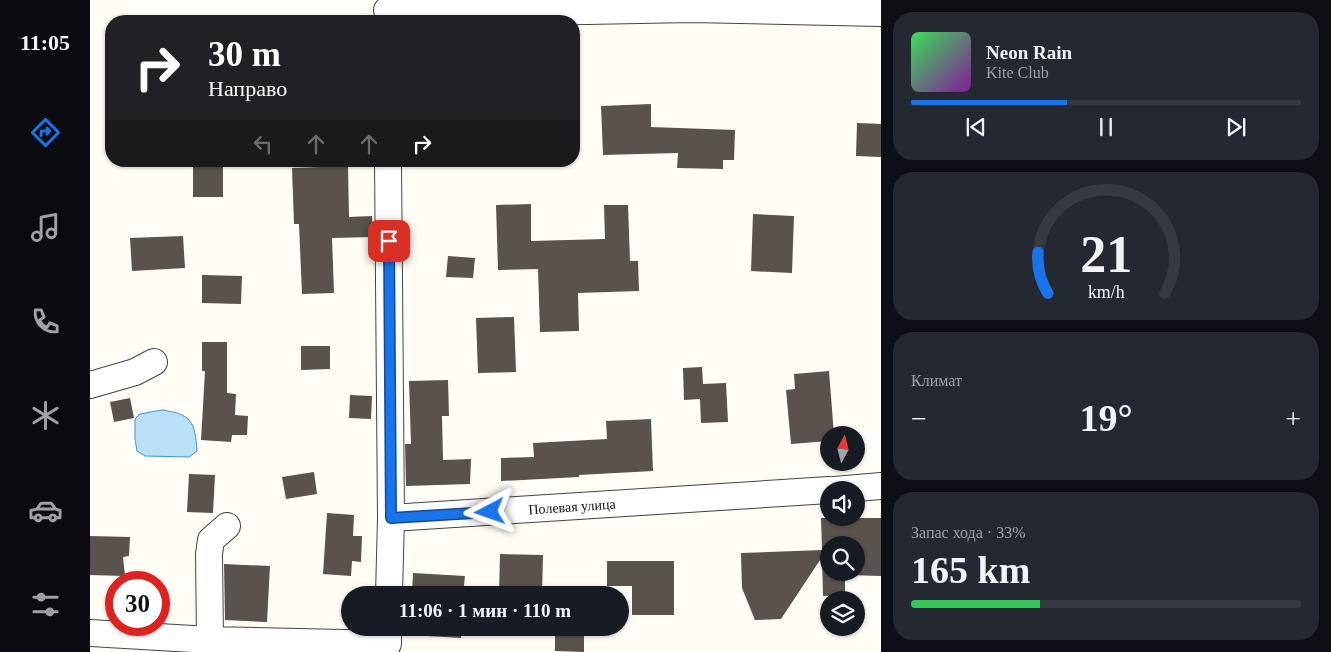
<!DOCTYPE html>
<html lang="ru">
<head>
<meta charset="utf-8">
<style>
  body { margin:0; font-family:Georgia,serif; background:#242831; color:#f1f3f6; height:100vh; display:flex; flex-direction:column; font-size:19px; white-space:nowrap }
  * { box-sizing:border-box; margin:0 }
  p { font-size:16px; color:#9ea1a6 }
  .icon { flex:none; width:28px; height:28px; fill:none; stroke:currentColor; stroke-width:2; stroke-linecap:round; stroke-linejoin:round }
  .map { position:relative; flex:1; overflow:hidden }
  .side { display:flex; flex-direction:column; gap:12px; padding:12px; background:#0d0f14; width:450px }
  .side>* { flex:none }
  .top-card { position:absolute; left:15px; top:15px; width:475px; height:152px; border-radius:20px; box-shadow:0 1px 4px #0004; background:#202124; color:#fff; overflow:hidden }
  .needle { width:32px; rotate:7deg }
  .tools { position:absolute; left:730px; top:426px; display:grid; gap:10px }
  .tools a { display:grid; place-items:center; width:45px; height:45px; border-radius:50%; background:#171b24; box-shadow:0 1px 4px #0004; font-size:25px }
  .speed { position:absolute; left:15px; top:571px; display:flex; gap:10px; font-size:25px; font-weight:700; text-align:center }
  .speed>* { display:grid; place-content:center; width:65px; height:65px; border-radius:50%; background:#171b24; box-shadow:0 1px 4px #0004; line-height:1 }
  .speed .limit { border:8px solid #d22; background:#fff; color:#111 }
  .pin { position:absolute; display:grid; place-items:center; width:42px; height:42px; color:#fff; margin:-21px; border-radius:10px; box-shadow:0 2px 8px #0006 }
  .me { position:absolute; width:55px; margin:-28px; rotate:266deg; stroke-linejoin:round; filter:drop-shadow(0 0 4px #0008) }
  .turn { display:flex; align-items:center; gap:18px; height:105px; padding:0 20px; font-size:22px }
  .turn .icon { width:65px; height:65px; stroke-width:2.5 }
  .turn b { display:block; font-size:35px; line-height:42px }
  .lanes { display:flex; align-items:center; height:48px; padding:0 20px; background:#0003; justify-content:center; gap:25px; direction:ltr }
  .lanes .off { opacity:.35 }
  .big { font-size:38px; font-weight:700; line-height:1.1 }
  .side .card { flex:1; display:flex; flex-direction:column; justify-content:center; gap:8px; min-width:0; padding:0 18px; border-radius:20px; background:#242831 }
  .side .dial { align-items:center; gap:0 }
  .dial svg { height:130px; overflow:visible; fill:none; stroke:#363941; stroke-width:7; stroke-linecap:round; text-anchor:middle }
  .dial text { fill:#f1f3f6; stroke:none }
  .song { display:flex; align-items:center; gap:15px }
  .cover { width:60px; height:60px; border-radius:8px; background:linear-gradient(135deg,hsl(130 70% 55%),hsl(290 70% 35%)) }
  .played { height:5px; border-radius:2px; background:linear-gradient(90deg,#1a73e8 40%,#363941 40%) }
  .keys { display:flex; justify-content:space-around; direction:ltr }
  .heat { display:flex; justify-content:space-between; align-items:center; font-size:28px; direction:ltr }
  .charge { height:8px; border-radius:4px; background:linear-gradient(90deg,#34c759 33%,#363941 0) }
  .trip { position:absolute; left:251px; top:586px; width:288px; height:50px; border-radius:25px; background:#171b24; box-shadow:0 1px 4px #0004; font-weight:700; line-height:50px; text-align:center }
  main { display:flex; flex:1; min-height:0 }
  .tabs { display:flex; flex-direction:column; width:90px; justify-content:space-around; align-items:center; background:#090b0e; color:#9ea1a6 }
  .tabs .icon { width:35px; height:35px }
  .tabs .active { color:#1a73e8 }
  .tabs b { font-size:22px; color:#f1f3f6 }
  .map>svg:first-child { display:block }
</style>
</head>
<body>
<main>
<nav class="tabs">
<b>11:05</b>
<svg class="icon active" aria-label="directions" viewBox="0 0 24 24"><path d="M12 3l9 9-9 9-9-9zM9 14v-3h6M13 9l2 2-2 2"/></svg>
<svg class="icon" aria-label="music" viewBox="0 0 24 24"><path d="M9 18V5l10-2v13"/><circle cx="6" cy="18" r="3"/><circle cx="16" cy="16" r="3"/></svg>
<svg class="icon" aria-label="phone" viewBox="0 0 24 24"><path d="M5 4h4l2 5-3 2q2 4 5 5l2-3 5 2v4C11 20 4 13 5 4z"/></svg>
<svg class="icon" aria-label="climate" viewBox="0 0 24 24"><path d="M12 3v18M4 7l16 10M4 17L20 7"/></svg>
<svg class="icon" aria-label="car" viewBox="0 0 24 24"><path d="M5 17H2v-5l4-1 3-4h7l3 4 3 1v5h-3M9 17h6M6 11h13"/><circle cx="7" cy="17" r="2"/><circle cx="17" cy="17" r="2"/></svg>
<svg class="icon" aria-label="filters" viewBox="0 0 24 24"><path d="M4 7h16M4 17h16"/><circle cx="9" cy="7" r="2"/><circle cx="15" cy="17" r="2"/></svg>
</nav>
<div class="map">
<svg width="791" height="652" viewBox="0 0 791 652">
  <rect width="100%" height="100%" fill="#fffdf5"/>
  <path fill="#b9e0f7" stroke="#3f96cf" d="M72 410C101 414 105 421 107 451L99 457 55 456 47 451 45 439V419L50 414Z"/>
  <path fill="#5a524d" fill-rule="evenodd" d="M561 104V127L645 130 644 160H633V169L587 168 588 153 513 155 511 106Z
    M767 123 791 124V157L766 156Z
    M258 166 259 217 282 216 283 237 242 238 244 293 212 294 209 224H204L202 168Z
    M103 167H133V197H103Z
    M441 204V241L515 239 514 205H538L540 261H548L549 291 488 293 489 331 450 332 448 269 408 270 406 205Z
    M663 214 704 216 702 273 661 271Z
    M93 236 95 268 42 271 40 238Z
    M358 256 385 258 383 278 356 277Z
    M112 275 152 276 151 304 112 303Z
    M424 317 426 372 388 373 386 318Z
    M112 342H137V393L146 394 145 415 158 416 157 435H142L141 442 111 440 115 371H112Z
    M211 346H240V369L211 370Z
    M612 367 613 384 636 383 638 422 611 423 610 399 594 400 593 368Z
    M739 371 744 435H739V441L701 444 696 390 705 389 704 374Z
    M358 380 359 416H352L353 460 381 459 380 484 316 486 315 444H321L319 381Z
    M260 395 282 396 281 419 259 418Z
    M40 398 44 418 24 422 20 402Z
    M561 419 563 471 489 475V477L411 481V458L444 457 443 443 517 439 516 421Z
    M224 472 227 494 196 499 192 477Z
    M99 474 125 475 123 513 97 512Z
    M237 513 264 515 263 536H272L271 562 262 561 261 576 233 574Z
    M731 518H791V576L755 575V595L733 596 732 557 691 619 665 620 652 588 651 553 732 550ZM739 545H766V572H739Z
    M0 536 40 537 39 556 33 557 35 576 0 575Z
    M410 554 453 555 452 595H409Z
    M517 561H584V615H542V586H517Z
    M134 564 180 566 177 622 135 620Z
    M323 573 375 576 373 595H322Z
    M320 628H372L371 638 320 635Z
    M465 628H494V652L465 651Z"/>
  <g fill="none" stroke-linecap="round" stroke-linejoin="round">
    <defs>
      <path id="minor" d="M297 10 386 13 602 9 791 13
        M298 161 301 518
        M0 385 45 372 64 362
        M744 490 791 486
        M299 595 301 518 739 490
        M0 633 120 640 298 644V628
        M120 640 119 554 121 540 137 526"/>
    </defs>
    <use href="#minor" stroke="#444" stroke-width="28"/>
    <use href="#minor" stroke="#fff" stroke-width="26"/>
  </g>
  <g fill="none" stroke-linecap="round" stroke-linejoin="round">
    <defs>
      <path id="route" d="M299 241 301 518 400 512"/>
    </defs>
    <use href="#route" stroke="#114b97" stroke-width="12"/>
    <use href="#route" stroke="#1a73e8" stroke-width="9"/>
  </g>
  <g text-anchor="middle" dominant-baseline="central" stroke-width="5" stroke-linejoin="round" paint-order="stroke">
    <g font-size="14" fill="#111" stroke="#fff">
      <text transform="translate(482 507) rotate(-4)">Полевая улица</text>
    </g>
  </g>
</svg>
<div class="tools">
<a><svg class="needle" viewBox="-14 -14 28 28"><path d="M0-13l5 13h-10z" fill="#e53935"/><path d="M0 13l5-13h-10z" fill="#9ea1a6"/></svg></a>
<a><svg class="icon" aria-label="sound" viewBox="0 0 24 24"><path d="M4 9h4l5-4v14l-5-4H4zM17 9q2 3 0 6"/></svg></a>
<a><svg class="icon" aria-label="search" viewBox="0 0 24 24"><circle cx="10" cy="10" r="6"/><path d="M15 15l6 6"/></svg></a>
<a><svg class="icon" aria-label="layers" viewBox="0 0 24 24"><path d="M12 4l9 5-9 5-9-5zM3 14l9 5 9-5"/></svg></a>
</div>
<div class="speed"><div class="limit">30</div></div>
<div class="pin" style="left:299px;top:241px;background:#d93025"><svg class="icon" aria-label="arrive" viewBox="0 0 24 24"><path d="M6 21V4h12l-3 4 3 4H6"/></svg></div>
<svg class="me" style="left:400px;top:512px" viewBox="-20 -20 40 40"><path d="M0-17L14 15 0 8-14 15z" fill="#1a73e8" stroke="#fff" stroke-width="4"/></svg>
<div class="trip">11:06 · 1 мин · 110 m</div>
<div class="top-card">
<div class="turn"><svg class="icon" aria-label="right" viewBox="0 0 24 24"><path d="M7 20v-9h11M14 6l5 5-5 5"/></svg><div><b>30 m</b>Направо</div></div>
<div class="lanes"><svg class="icon off" aria-label="left" viewBox="0 0 24 24"><path d="M17 20v-9H6M10 6l-5 5 5 5"/></svg><svg class="icon off" aria-label="ahead" viewBox="0 0 24 24"><path d="M12 20V5M6 11l6-6 6 6"/></svg><svg class="icon off" aria-label="ahead" viewBox="0 0 24 24"><path d="M12 20V5M6 11l6-6 6 6"/></svg><svg class="icon" aria-label="right" viewBox="0 0 24 24"><path d="M7 20v-9h11M14 6l5 5-5 5"/></svg></div>
</div>
</div>
<section class="side">
<div class="card">
<div class="song"><i class="cover"></i><div><b>Neon Rain</b><p>Kite Club</p></div></div>
<div class="played"></div>
<div class="keys"><svg class="icon" aria-label="previous" viewBox="0 0 24 24"><path d="M18 5L8 12l10 7zM5 5v14"/></svg><svg class="icon" aria-label="pause" viewBox="0 0 24 24"><path d="M8 5v14M16 5v14"/></svg><svg class="icon" aria-label="next" viewBox="0 0 24 24"><path d="M6 5l10 7-10 7zM19 5v14"/></svg></div>
</div>
<div class="card dial"><svg viewBox="0 0 100 80">
<path d="M14 69A42 42 0 1 1 86 69"/>
<path d="M14 69A42 42 0 0 1 8 44" stroke="#1a73e8"/>
<text x="50" y="56" font-size="32" font-weight="700">21</text>
<text x="50" y="72" font-size="11">km/h</text>
</svg></div>
<div class="card"><p>Климат</p>
<div class="heat"><a>−</a><b class="big">19°</b><a>+</a></div>
</div>
<div class="card"><p>Запас хода · 33%</p><b class="big">165 km</b><div class="charge"></div></div>
</section>
</main>
</body>
</html>
